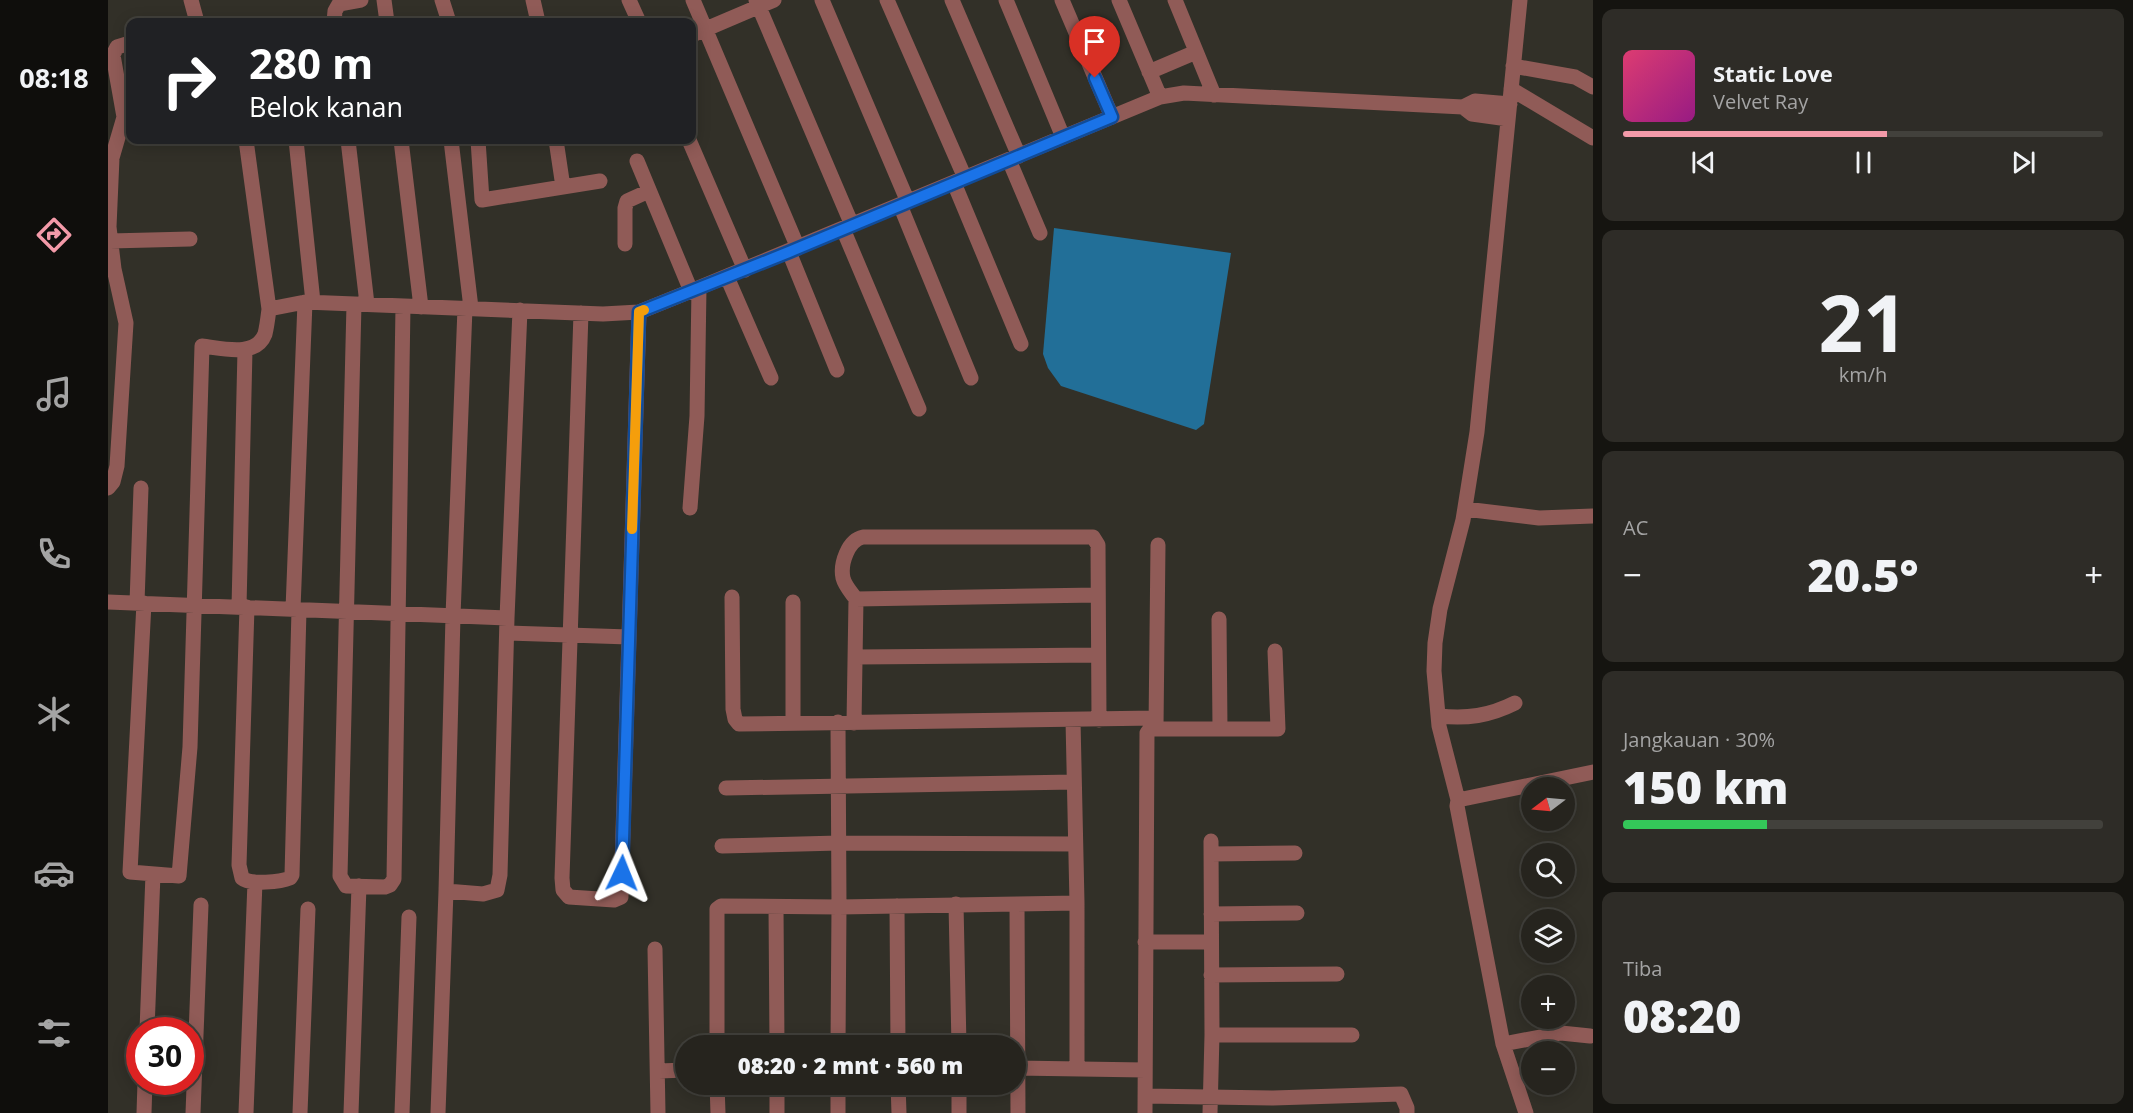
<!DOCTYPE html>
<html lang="id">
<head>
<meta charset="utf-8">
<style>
  body { margin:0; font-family:"Open Sans",sans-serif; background:#2e2c27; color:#f1f3f6; height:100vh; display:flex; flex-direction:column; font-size:22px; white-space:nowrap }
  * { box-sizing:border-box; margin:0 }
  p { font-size:20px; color:#a4a4a4 }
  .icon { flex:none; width:33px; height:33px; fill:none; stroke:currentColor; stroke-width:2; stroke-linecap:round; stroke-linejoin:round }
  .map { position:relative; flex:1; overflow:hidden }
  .panel { display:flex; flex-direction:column; gap:9px; padding:9px; background:#151410; width:540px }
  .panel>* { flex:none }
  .guide { position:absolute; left:18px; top:18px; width:570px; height:126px; border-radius:12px; box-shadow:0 3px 15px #0003,0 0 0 2px #42413c; background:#202124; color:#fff; overflow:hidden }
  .needle { width:39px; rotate:254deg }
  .fabs { position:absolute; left:1413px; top:777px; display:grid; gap:12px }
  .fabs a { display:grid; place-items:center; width:54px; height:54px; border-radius:50%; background:#26241e; box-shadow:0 3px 15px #0003,0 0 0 2px #42413c; font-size:30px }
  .speed { position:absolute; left:18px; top:1017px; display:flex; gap:12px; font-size:30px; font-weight:700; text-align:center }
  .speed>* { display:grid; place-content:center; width:78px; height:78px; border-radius:50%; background:#26241e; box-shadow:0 3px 15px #0003,0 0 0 2px #42413c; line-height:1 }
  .speed .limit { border:9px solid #d22; background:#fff; color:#111 }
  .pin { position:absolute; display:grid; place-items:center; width:51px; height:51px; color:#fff; margin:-62px -26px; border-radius:50% 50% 50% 0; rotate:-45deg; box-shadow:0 0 6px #0007 }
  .pin .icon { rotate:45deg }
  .me { position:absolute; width:66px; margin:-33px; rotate:2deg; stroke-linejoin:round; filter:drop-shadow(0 0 4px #0008) }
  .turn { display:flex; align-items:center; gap:21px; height:126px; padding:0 24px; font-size:27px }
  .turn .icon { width:78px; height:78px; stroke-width:2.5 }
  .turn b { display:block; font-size:42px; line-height:51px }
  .big { font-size:45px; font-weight:800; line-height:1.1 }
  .panel .widget { flex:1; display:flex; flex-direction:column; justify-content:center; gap:9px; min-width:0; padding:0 21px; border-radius:12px; background:#2e2c27 }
  .panel .dial { align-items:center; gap:0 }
  .dial b { font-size:78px; line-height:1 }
  .song { display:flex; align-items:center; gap:18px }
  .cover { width:72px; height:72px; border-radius:9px; background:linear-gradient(135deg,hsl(340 70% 55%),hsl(310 70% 35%)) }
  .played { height:6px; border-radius:3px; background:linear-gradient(90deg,#f39aa9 55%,#42413c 55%) }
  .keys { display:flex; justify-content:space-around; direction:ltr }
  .heat { display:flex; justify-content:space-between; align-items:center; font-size:33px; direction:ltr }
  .charge { height:9px; border-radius:4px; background:linear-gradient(90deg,#34c759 30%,#42413c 0) }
  .trip { position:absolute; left:567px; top:1035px; width:351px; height:60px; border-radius:30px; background:#26241e; box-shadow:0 3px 15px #0003,0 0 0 2px #42413c; font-weight:800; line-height:60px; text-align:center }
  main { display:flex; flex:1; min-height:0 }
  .dock { display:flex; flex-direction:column; width:108px; justify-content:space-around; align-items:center; background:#0f0e0c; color:#a4a4a4 }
  .dock .icon { width:42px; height:42px }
  .dock .current { color:#f39aa9 }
  .dock b { font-size:27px; color:#f1f3f6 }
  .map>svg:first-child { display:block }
</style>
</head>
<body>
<main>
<nav class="dock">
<b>08:18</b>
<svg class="icon current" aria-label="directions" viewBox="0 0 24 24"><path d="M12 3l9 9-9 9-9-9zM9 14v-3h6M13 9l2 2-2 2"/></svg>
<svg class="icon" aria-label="music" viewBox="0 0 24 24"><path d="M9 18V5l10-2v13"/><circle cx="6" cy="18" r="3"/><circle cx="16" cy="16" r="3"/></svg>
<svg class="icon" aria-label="phone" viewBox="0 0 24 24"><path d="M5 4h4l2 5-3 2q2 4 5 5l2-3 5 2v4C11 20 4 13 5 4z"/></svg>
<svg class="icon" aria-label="climate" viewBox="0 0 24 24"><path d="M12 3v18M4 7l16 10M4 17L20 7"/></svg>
<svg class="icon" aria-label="car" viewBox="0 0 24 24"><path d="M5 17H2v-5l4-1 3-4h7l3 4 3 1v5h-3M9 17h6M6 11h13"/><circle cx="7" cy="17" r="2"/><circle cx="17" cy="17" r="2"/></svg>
<svg class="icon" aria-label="filters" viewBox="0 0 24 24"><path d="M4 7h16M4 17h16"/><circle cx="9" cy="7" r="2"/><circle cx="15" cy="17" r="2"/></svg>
</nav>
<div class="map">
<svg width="1485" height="1113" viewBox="0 0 1485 1113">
  <rect width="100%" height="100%" fill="#323028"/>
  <path fill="#226f98" d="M946 228 1123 253 1096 424 1088 430 953 386 940 368 935 354Z"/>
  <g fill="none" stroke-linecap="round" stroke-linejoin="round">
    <path stroke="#905b57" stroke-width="15" d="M83 0 89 22
      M276 0 279 22
      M334 0 341 22
      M425 0 430 22
      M521 0 531 22
      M585 0 690 248
      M648 0 744 225
      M714 0 800 202
      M779 0 857 178
      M844 0 911 156
      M898 0 955 137
      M954 0 1004 117
      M1011 0 1052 97
      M1067 0 1106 95
      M1412 0 1369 432 1355 520 1332 609 1327 643 1326 671 1331 726 1350 800 1349 806 1395 1044 1418 1113
      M226 22 227 11 231 4 253 0
      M584 35 666 0
      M1405 66 1467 77 1485 87
      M1041 72 1088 52
      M1403 89 1485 138
      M1355 107 1364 114 1400 119
      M138 140 161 309
      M188 140 205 302
      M240 140 259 304
      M293 140 313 307
      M343 140 363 308
      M370 140 374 200 492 181
      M448 140 455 187
      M581 140 637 270
      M901 160 932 233
      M529 161 583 291
      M846 183 913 344
      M792 205 863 378
      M735 229 811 409
      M2 241 82 239
      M517 244V208L519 201 541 191
      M681 252 729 370
      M619 277 663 378
      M246 304 232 876 238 886 277 887 282 885 286 879 295 306
      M357 308 345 616 338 891 375 894 389 890 392 875 399 618 412 310
      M473 313 454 878 455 890 461 897 506 900 513 897 531 312
      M0 488 5 482 9 466 18 323 6 269 1 227 4 158 16 117 5 55 9 47 22 43
      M582 508 589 416 591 288
      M1357 509 1431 518 1485 516
      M624 597 625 709 627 719 631 724 1048 718
      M748 599 990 595
      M0 602 399 618
      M685 602V723
      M29 603 33 488
      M36 603 22 872 71 876 82 747 94 346C113 348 148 358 157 334 159 326 160 317 161 309L197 302 495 314 531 312 583 291 1052 97 1076 93 1355 107 1367 101 1402 104
      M131 607 137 350
      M139 607 131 865 134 878C142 885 173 882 182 878L184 875 191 610
      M185 609 197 302
      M1111 619 1112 729
      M399 633 521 637
      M747 657 990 655
      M1331 716C1359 719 1381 716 1407 703
      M965 720 969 903V1068
      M730 722 731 907 909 904 910 1113
      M746 723 748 599C743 592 737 586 735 578 732 564 740 540 755 537H985L990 545 991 720
      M1048 727 1050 545
      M618 788 966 782
      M1350 800 1485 772
      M614 846 731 843 967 844
      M1103 854 1187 853
      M848 904 851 1046
      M909 904 969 903
      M789 906 790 1046
      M668 907 669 1046
      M1103 914 1189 913
      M1037 942H1103
      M547 949 550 1113
      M1103 975 1229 974
      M39 1030 45 874
      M1104 1035H1244
      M1395 1044 1453 1033 1482 1036
      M609 1046V909L613 906 731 907 730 1046
      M908 1068 1037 1070
      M551 1071 578 1070
      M609 1084 610 1113
      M669 1084V1113
      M790 1084 791 1113
      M1037 1096 1165 1098 1293 1094 1299 1108V1113
      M36 1113 37 1082
      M85 1113 93 905
      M138 1113 147 882
      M192 1113 200 909
      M243 1113 251 886
      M294 1113 301 917
      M330 1113 338 891
      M730 1113V1084
      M851 1113V1084
      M1037 1113 1039 733 1042 729H1170L1167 651
      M1102 1113 1104 1035 1103 841"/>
  </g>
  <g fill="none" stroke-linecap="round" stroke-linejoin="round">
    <defs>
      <path id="route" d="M514 873 531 312 681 252 1004 117 987 78"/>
    </defs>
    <use href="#route" stroke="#114b97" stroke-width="15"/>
    <use href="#route" stroke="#1a73e8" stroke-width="10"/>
    <path stroke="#f59e0b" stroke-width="10" d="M524 529 531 312 536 310"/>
  </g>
</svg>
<div class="fabs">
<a><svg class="needle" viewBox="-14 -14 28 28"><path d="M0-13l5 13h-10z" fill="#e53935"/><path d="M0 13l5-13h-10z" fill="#a4a4a4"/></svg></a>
<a><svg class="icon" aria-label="search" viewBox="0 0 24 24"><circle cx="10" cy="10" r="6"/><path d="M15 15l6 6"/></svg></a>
<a><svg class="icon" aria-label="layers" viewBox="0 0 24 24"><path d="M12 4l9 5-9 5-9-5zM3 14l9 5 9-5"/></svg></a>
<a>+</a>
<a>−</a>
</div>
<div class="speed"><div class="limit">30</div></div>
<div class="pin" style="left:987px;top:78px;background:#d93025"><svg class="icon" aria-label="arrive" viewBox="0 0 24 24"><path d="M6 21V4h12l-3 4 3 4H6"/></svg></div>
<svg class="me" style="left:514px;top:873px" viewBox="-20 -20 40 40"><path d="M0-17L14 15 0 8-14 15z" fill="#1a73e8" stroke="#fff" stroke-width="4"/></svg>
<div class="trip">08:20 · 2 mnt · 560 m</div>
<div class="guide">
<div class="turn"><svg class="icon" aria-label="right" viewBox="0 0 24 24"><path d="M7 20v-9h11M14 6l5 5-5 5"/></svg><div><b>280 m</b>Belok kanan</div></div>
</div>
</div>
<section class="panel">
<div class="widget">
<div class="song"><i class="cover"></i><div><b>Static Love</b><p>Velvet Ray</p></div></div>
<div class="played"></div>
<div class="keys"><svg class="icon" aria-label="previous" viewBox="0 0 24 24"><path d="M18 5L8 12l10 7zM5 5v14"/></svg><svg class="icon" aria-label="pause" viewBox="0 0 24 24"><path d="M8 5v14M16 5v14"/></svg><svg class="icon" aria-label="next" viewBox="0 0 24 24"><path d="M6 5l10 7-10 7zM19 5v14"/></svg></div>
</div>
<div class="widget dial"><b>21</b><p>km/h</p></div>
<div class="widget"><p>AC</p>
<div class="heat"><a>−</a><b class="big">20.5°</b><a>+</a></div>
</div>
<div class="widget"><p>Jangkauan · 30%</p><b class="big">150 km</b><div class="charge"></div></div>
<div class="widget"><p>Tiba</p><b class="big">08:20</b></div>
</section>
</main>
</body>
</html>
